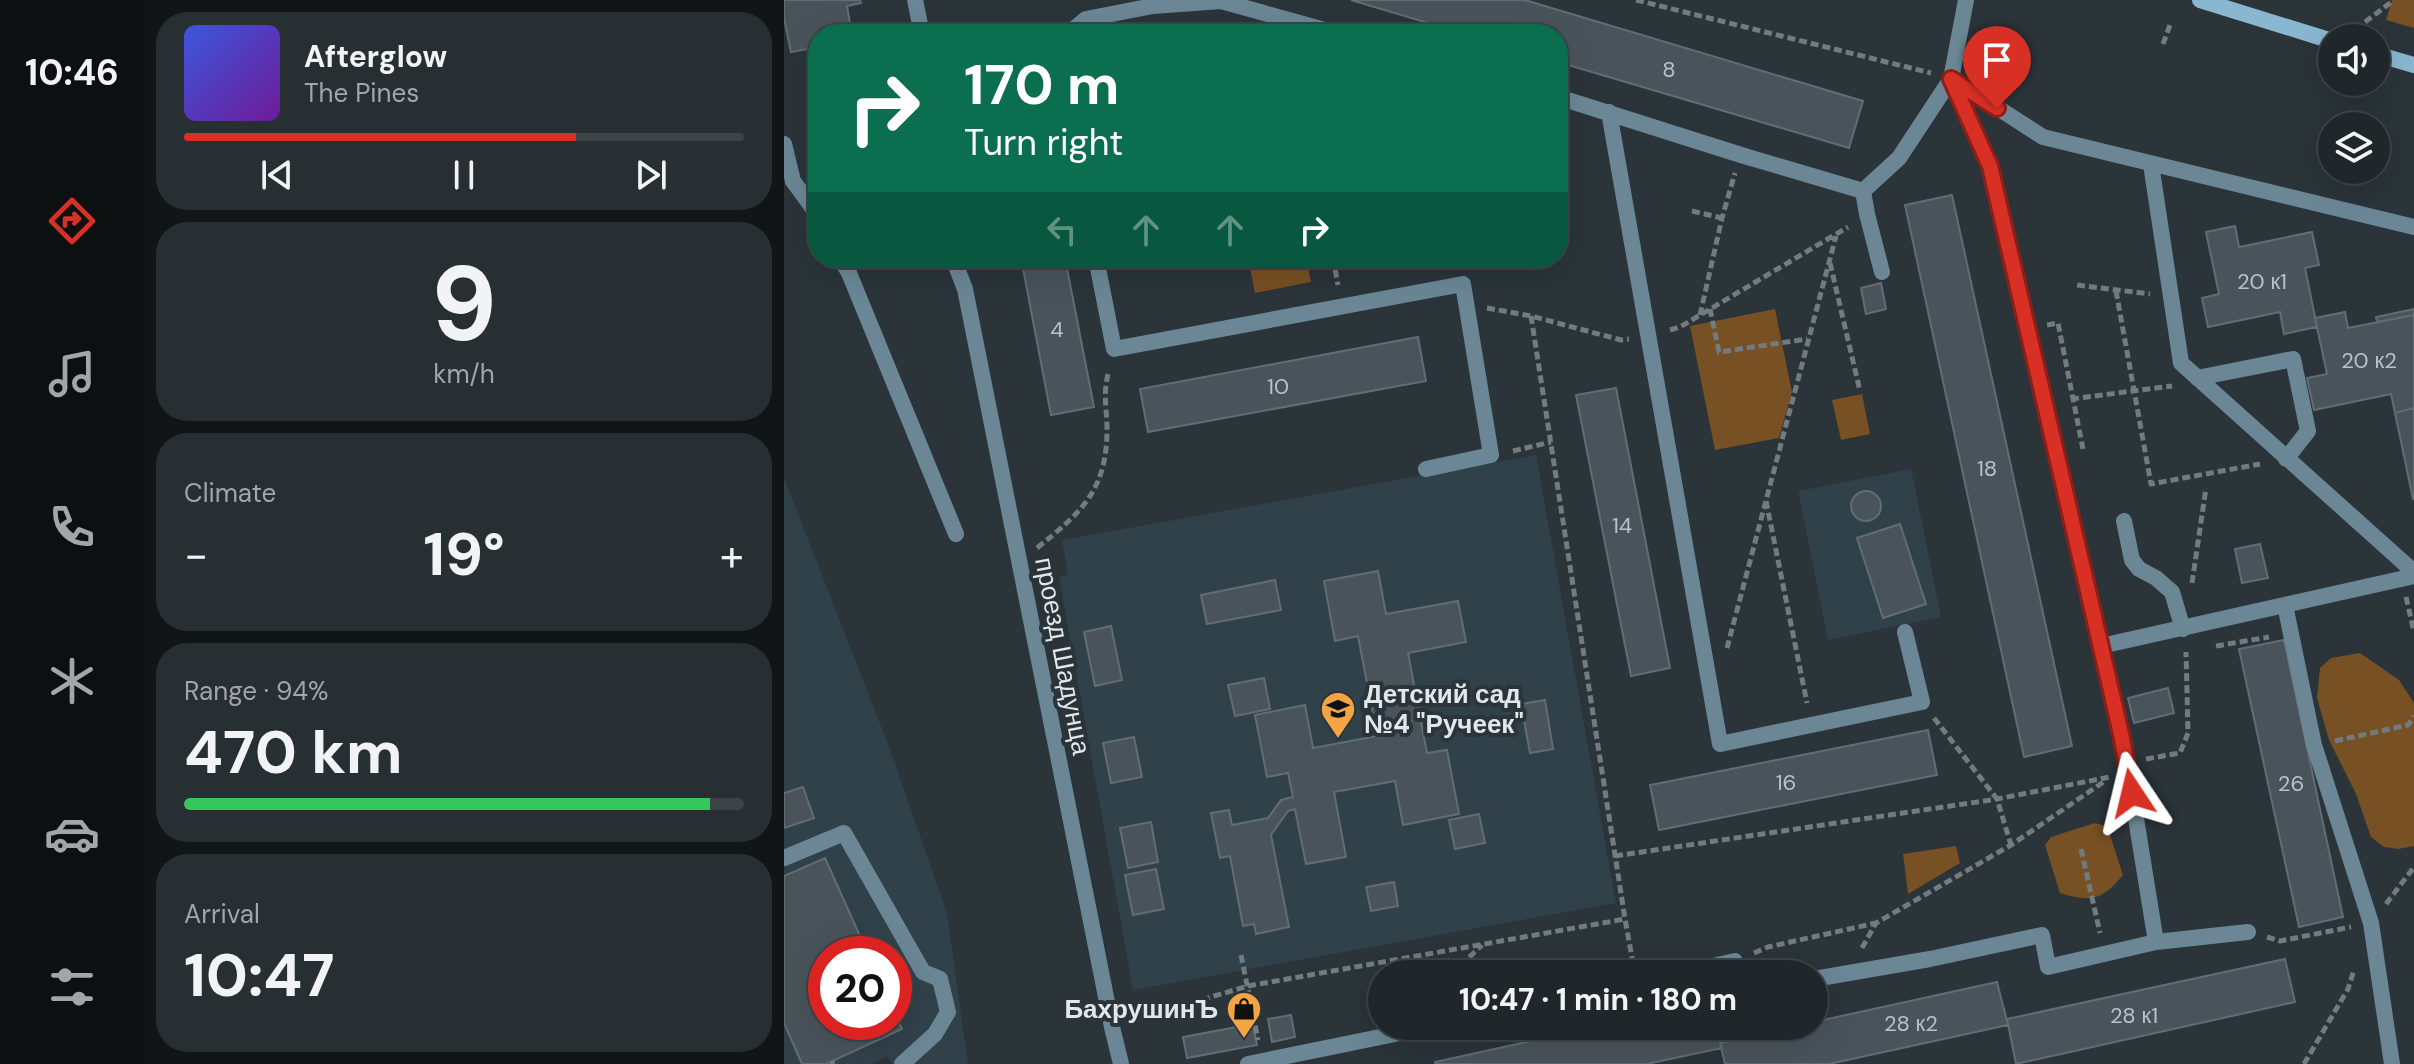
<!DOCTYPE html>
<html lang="en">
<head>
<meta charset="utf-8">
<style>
  body { margin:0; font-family:"DM Sans",sans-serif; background:#282f33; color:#f1f3f6; height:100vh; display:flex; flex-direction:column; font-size:30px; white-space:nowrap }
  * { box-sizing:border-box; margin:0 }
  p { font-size:26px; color:#a2a5a9 }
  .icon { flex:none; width:44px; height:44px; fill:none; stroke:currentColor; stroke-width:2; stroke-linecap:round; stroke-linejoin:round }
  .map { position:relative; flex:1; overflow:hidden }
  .sheet { display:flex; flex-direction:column; gap:12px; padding:12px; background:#121518; width:640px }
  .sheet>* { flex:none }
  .banner { position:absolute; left:24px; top:24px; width:760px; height:244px; border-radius:32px; box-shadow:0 8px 32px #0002,0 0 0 2px #3d4447; background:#0b6e4f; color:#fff; overflow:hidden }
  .buttons { position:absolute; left:1534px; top:24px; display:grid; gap:16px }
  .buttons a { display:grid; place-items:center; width:72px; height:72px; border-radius:50%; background:#20272b; box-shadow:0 8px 32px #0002,0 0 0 2px #3d4447; font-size:40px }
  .speed { position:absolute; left:24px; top:936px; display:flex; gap:16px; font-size:40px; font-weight:700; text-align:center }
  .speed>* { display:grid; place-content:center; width:104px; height:104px; border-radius:50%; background:#20272b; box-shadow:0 8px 32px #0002,0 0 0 2px #3d4447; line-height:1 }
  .speed .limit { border:12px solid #d22; background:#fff; color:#111 }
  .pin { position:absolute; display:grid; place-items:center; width:68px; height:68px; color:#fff; margin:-82px -34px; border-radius:50% 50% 50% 0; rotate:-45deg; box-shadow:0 0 8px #0007 }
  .pin .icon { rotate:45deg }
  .me { position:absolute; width:88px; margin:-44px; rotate:350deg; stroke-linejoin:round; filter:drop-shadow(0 0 6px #0008) }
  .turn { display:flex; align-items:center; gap:28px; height:168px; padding:0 24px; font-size:36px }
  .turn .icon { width:104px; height:104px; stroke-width:2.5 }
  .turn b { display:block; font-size:56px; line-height:68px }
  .lanes { display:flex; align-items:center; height:76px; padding:0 24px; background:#0003; justify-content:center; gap:40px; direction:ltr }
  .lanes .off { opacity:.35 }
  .big { font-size:60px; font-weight:700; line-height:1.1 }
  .sheet .widget { flex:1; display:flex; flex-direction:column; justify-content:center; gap:12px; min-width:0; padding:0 28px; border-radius:32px; background:#282f33 }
  .sheet .dial { align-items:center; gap:0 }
  .dial b { font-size:104px; line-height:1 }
  .song { display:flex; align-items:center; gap:24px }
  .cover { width:96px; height:96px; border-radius:12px; background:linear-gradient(135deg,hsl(230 70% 55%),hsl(280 70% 35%)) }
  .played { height:8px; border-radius:4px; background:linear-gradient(90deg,#d93025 70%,#3d4447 70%) }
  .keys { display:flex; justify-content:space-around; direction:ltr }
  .heat { display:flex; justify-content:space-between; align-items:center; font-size:44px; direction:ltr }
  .charge { height:12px; border-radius:6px; background:linear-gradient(90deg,#34c759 94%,#3d4447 0) }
  .trip { position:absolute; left:584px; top:960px; width:460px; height:80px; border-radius:40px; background:#20272b; box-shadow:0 8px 32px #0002,0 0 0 2px #3d4447; font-weight:700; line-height:80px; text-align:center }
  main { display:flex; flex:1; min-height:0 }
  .tabs { display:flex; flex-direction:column; width:144px; justify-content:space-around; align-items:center; background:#0d1011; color:#a2a5a9 }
  .tabs .icon { width:56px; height:56px }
  .tabs .selected { color:#d93025 }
  .tabs b { font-size:36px; color:#f1f3f6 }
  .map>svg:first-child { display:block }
</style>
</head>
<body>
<main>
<nav class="tabs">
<b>10:46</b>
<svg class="icon selected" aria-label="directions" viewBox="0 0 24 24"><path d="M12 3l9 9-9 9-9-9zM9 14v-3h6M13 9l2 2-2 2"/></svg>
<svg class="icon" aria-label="music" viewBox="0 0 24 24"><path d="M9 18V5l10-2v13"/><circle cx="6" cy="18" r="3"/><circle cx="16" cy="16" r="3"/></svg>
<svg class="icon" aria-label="phone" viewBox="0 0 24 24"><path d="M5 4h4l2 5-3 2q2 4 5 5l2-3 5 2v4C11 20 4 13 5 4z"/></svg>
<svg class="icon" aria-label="climate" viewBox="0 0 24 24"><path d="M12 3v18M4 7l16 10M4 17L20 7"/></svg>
<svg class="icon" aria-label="car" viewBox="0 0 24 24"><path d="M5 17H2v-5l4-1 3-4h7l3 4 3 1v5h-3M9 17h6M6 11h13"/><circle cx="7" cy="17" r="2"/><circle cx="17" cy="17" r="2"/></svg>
<svg class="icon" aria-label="filters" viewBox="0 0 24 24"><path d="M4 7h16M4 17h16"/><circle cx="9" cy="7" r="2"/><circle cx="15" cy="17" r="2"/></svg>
</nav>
<section class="sheet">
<div class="widget">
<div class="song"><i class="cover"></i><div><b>Afterglow</b><p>The Pines</p></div></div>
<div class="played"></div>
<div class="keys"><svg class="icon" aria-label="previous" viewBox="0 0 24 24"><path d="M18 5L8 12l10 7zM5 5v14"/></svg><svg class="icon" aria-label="pause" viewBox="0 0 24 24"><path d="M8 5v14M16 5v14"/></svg><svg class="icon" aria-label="next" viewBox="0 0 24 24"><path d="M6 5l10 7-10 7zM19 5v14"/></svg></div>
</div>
<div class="widget dial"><b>9</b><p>km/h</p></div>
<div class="widget"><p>Climate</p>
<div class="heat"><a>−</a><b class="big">19°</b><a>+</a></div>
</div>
<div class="widget"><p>Range · 94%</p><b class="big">470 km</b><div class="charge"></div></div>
<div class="widget"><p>Arrival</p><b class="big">10:47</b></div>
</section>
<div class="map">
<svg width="1630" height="1064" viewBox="0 0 1630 1064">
  <rect width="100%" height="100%" fill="#2a3439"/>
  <path fill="#31414a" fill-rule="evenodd" d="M752 455 832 903 349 990 275 577 284 575 278 540Z
    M1127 469 1157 617 1044 640 1014 491Z
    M0 478 104 744 163 913 184 1064H108L103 1056 89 1064H0ZM42 954H110V1022H42Z"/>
  <path fill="#775023" d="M1608 0H1630V28L1602 20Z
    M464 258H522L527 282 471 293Z
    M991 309 1008 392 995 438 931 450 906 326Z
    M1078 394 1086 434 1057 440 1048 400Z
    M1576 653 1615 680 1630 703V846L1614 849 1600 847 1587 837 1572 794 1545 740 1533 698 1536 668 1547 658Z
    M1311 823 1323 826 1339 875C1318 901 1306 902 1276 893L1261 845 1267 837Z
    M1172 846 1176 863 1124 894 1119 854Z"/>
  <path fill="#49545a" stroke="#616d73" stroke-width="2" d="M0 0H76L77 3 63 6 68 34H34V47L7 52 0 18Z
    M567 0H741L1079 101 1065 148 774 62V34H681Z
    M1168 195 1288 746 1240 757 1121 205Z
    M1451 226 1455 247 1528 232 1535 265 1521 268 1533 327 1500 334 1496 312 1424 327 1418 298 1435 294 1422 232Z
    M237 258H281L310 407 267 415Z
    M1097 283 1102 309 1082 314 1077 288Z
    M1630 309V315L1593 322 1592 317Z
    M1561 312 1564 328 1630 315V408L1611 413 1607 394 1530 410 1523 378 1543 374 1531 318Z
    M634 337 642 381 364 432 356 389Z
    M832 388 886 668 847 676 792 395Z
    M1630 408V499H1629L1611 413Z
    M1067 506a15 15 0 1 1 30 0a15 15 0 1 1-30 0Z
    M1116 524 1142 604 1099 618 1073 538Z
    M1476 544 1484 578 1458 583 1451 549Z
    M594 571 602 614 674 601 682 642 624 653 643 753 663 750 675 814 619 825 611 781 550 792 562 857 522 864 511 809 504 811 487 835 505 927 472 934 470 924 459 926 446 856 436 858 427 813 445 810 448 825 484 818 497 800 509 797 504 773 483 777 471 715 521 705 529 748 593 736 574 636 551 641 540 581Z
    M491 580 497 610 423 624 417 595Z
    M327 626 338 680 311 686 300 632Z
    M1500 640 1559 917 1515 927 1455 649Z
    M480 678 486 709 451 716 444 685Z
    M1384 688 1390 713 1350 723 1344 698Z
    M761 700 769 749 746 753 737 704Z
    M1144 730 1153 775 875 830 866 785Z
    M350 737 358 777 327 783 319 743Z
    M19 787 30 818 0 828V793Z
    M695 814 701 843 671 849 665 820Z
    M367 822 374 862 344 868 336 828Z
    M41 858 84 954H42V1022H110V1011L118 1029 42 1064H18L0 1023V876Z
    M372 869 380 909 349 915 341 875Z
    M610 882 614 906 587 911 582 887Z
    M1501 959 1511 1002 1232 1064 1223 1019Z
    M1213 982 1224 1025 1045 1064H941L936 1043 1012 1026H1030V1022Z
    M507 1015 511 1037 488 1042 484 1019Z
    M469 1024 473 1045 403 1058 399 1037Z
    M816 1026H933L938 1048 863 1064H651V1062Z"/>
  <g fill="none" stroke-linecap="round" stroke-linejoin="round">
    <path stroke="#727b7f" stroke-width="5" stroke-dasharray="8 4" stroke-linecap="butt" d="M852 0 1147 73
      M1581 22 1610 0
      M1379 44 1386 25
      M908 211 938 218
      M549 258 554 285
      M1046 263 1076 391
      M1293 285 1366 294
      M1332 291 1367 484 1476 464
      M703 308 747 316 837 340 845 339
      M926 309 935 352 1023 339
      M916 315 938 218 951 173
      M747 316 841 919 851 974
      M1263 325 1274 323 1299 449
      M886 330 896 327 1064 227
      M1287 399 1388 386
      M729 451 767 442
      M982 501 1023 703
      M253 548C299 511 324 489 323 425 322 402 319 393 325 370
      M1408 583 1422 488
      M1622 597 1630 632
      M1432 646 1485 637
      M943 648 1052 236
      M1150 718 1213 799 1227 845
      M1551 741 1624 725 1630 716
      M1362 759 1396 753 1404 733 1402 652
      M1297 849 1316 933
      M831 856 1213 799 1326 777
      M1602 904 1630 867
      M1483 937 1496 941 1567 927
      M1078 948 1092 923 1227 845 1321 781
      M970 953 984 947 1092 923
      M457 955 474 1040
      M668 974 698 945
      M349 1020 464 986 841 919
      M48 1061 49 1064
      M1520 1064 1564 989 1570 970"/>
    <path stroke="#6b8796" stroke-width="16" d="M131 0 138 34
      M284 34 302 19 369 6 437 1 555 34
      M1167 79 1206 166 1343 763 1372 942
      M1169 79 1259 137 1630 227
      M774 97 957 155 1079 191 1115 158 1167 79 1182 0
      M825 112 936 744 1138 702 1121 632
      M1367 164 1397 363 1630 572
      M1079 191 1083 214 1098 272
      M56 258 65 273 172 534
      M312 258 330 349 679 284 707 455 642 469
      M1413 378 1509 359 1524 431 1502 459
      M1340 521 1348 560 1355 569 1372 578 1388 592 1399 629
      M1501 605 1530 745 1587 923 1608 1064
      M1317 646 1630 576
      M0 858 60 833 139 972 156 979 164 1012 151 1034 118 1064
      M894 974 951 961 954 974
      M1030 979 1146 959 1258 935 1264 967 1372 942 1464 932
      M464 1064 650 1026"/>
    <path stroke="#6b8796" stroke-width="16" d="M0 144 9 181 28 207 34 209
      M169 258 181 289 328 1027 337 1064"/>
    <path stroke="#89b7cf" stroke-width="16" d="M1416 0 1548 41
      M1592 54 1630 65"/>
  </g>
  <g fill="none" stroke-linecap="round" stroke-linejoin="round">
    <defs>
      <path id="route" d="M1213 108 1167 79 1206 166 1337 734 1348 793"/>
    </defs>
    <use href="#route" stroke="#8d1f18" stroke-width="20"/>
    <use href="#route" stroke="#d93025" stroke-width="14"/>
  </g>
  <defs>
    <symbol id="school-pin" viewBox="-11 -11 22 30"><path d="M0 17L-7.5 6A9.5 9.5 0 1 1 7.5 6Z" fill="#f3a443" stroke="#2a3439"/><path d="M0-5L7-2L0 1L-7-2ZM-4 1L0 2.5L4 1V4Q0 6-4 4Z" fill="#111"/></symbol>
    <symbol id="shop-pin" viewBox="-11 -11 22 30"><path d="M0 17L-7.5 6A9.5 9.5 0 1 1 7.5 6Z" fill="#f3a443" stroke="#2a3439"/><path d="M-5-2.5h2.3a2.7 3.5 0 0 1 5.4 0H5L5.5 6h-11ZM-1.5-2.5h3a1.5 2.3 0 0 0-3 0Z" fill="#111"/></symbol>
  </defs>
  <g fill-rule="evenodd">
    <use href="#school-pin" x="534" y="689" width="40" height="54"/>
    <use href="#shop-pin" x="440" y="989" width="40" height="54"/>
  </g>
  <g text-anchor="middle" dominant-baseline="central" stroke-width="8" stroke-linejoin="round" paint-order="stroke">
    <g font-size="22" fill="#bbc2c7">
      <text x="885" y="69">8</text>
      <text x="1478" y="281">20 к1</text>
      <text x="273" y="329">4</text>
      <text x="1585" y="360">20 к2</text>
      <text x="494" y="386">10</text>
      <text x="1203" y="468">18</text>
      <text x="838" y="525">14</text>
      <text x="1002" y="782">16</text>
      <text x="1507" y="783">26</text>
      <text x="1350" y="1015">28 к1</text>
      <text x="1127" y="1023">28 к2</text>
    </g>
    <g font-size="26" fill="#e1e7eb" stroke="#2a3439">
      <text transform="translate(279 656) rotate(79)">проезд Шадунца</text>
    </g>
    <g font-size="26" font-weight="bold" fill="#e1e7eb" stroke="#2a3439" text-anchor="start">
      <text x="580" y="694">Детский сад<tspan x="580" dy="30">№4 "Ручеек"</tspan></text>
      <text x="434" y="1009" text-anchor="end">БахрушинЪ</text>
    </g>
  </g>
</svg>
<div class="buttons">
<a><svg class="icon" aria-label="sound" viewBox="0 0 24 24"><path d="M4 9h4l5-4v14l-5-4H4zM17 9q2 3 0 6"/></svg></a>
<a><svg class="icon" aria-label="layers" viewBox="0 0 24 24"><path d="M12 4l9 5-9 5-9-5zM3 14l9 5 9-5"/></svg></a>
</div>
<div class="speed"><div class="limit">20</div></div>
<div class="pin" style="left:1213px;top:108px;background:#d93025"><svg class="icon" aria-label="arrive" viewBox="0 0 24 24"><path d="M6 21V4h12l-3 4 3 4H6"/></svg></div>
<svg class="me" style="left:1348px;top:793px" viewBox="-20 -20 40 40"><path d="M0-17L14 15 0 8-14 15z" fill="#d93025" stroke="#fff" stroke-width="4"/></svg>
<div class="trip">10:47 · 1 min · 180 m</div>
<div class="banner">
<div class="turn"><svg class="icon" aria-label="right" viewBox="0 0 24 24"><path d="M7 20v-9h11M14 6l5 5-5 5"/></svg><div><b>170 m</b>Turn right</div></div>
<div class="lanes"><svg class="icon off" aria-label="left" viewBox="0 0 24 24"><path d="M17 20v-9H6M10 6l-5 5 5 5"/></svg><svg class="icon off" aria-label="ahead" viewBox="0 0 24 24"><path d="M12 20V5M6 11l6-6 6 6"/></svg><svg class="icon off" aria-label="ahead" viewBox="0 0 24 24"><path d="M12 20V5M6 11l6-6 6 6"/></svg><svg class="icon" aria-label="right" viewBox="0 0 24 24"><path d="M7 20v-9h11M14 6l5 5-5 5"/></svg></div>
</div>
</div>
</main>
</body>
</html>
